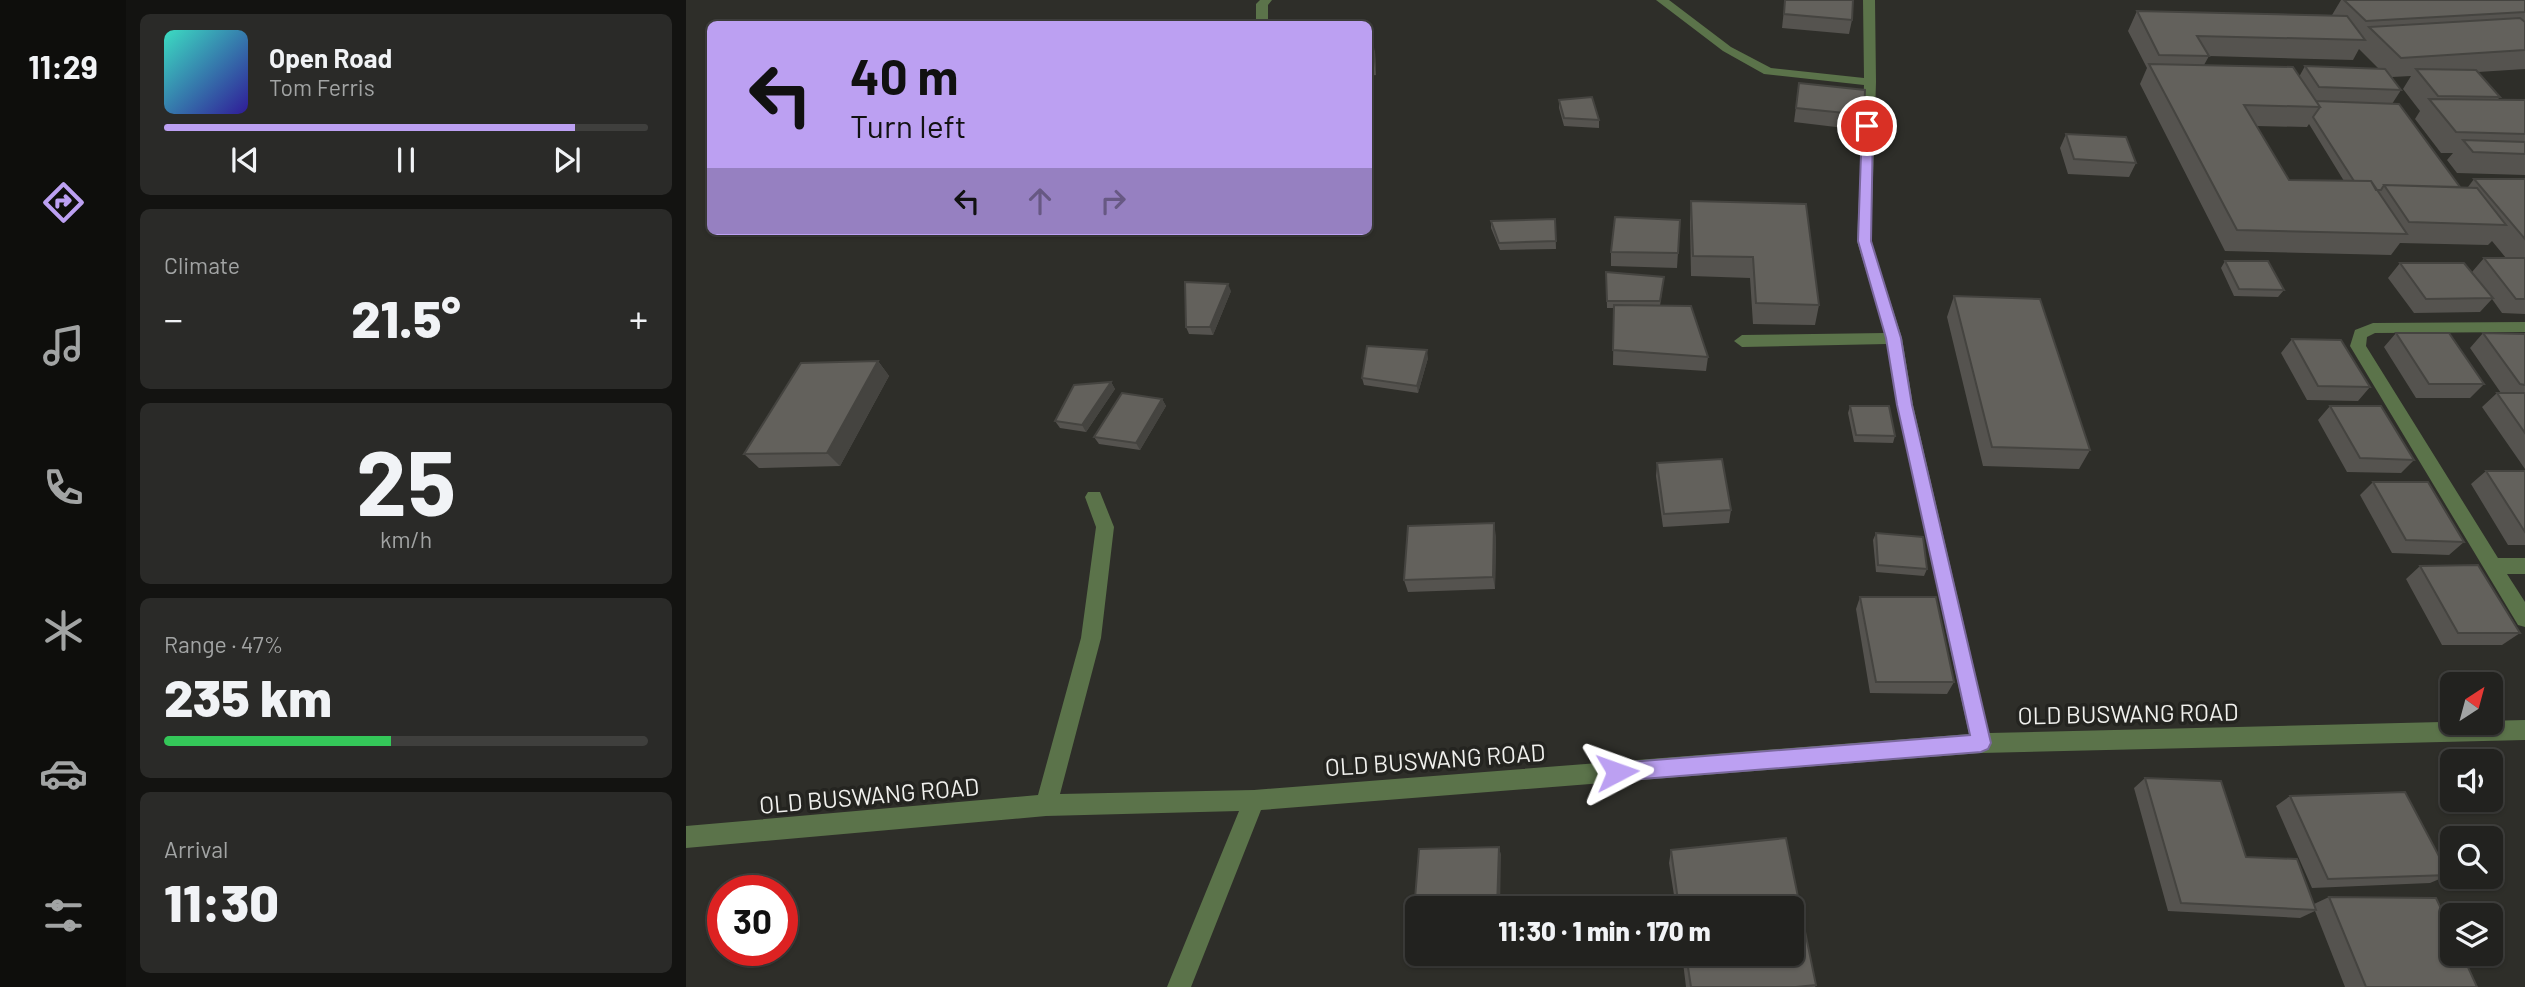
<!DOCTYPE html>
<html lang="en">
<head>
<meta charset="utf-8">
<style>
  body { margin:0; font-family:Barlow,sans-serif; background:#2a2a28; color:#f1f3f6; height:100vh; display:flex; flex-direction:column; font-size:26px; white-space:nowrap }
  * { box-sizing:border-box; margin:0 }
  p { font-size:23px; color:#a2a4a4 }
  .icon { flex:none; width:38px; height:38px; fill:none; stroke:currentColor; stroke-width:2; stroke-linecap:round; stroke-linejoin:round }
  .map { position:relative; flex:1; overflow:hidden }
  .side { display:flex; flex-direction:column; gap:14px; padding:14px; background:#131311; width:560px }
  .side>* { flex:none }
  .hud { position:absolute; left:21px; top:21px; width:665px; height:214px; border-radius:10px; box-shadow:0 2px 5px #0004,0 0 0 2px #3f3f3d; background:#bca0f2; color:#111; overflow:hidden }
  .needle { width:46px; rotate:36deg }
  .fabs { position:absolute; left:1754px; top:672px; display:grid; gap:14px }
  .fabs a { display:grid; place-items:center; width:63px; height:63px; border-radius:10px; background:#22221f; box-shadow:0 2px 5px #0004,0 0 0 2px #3f3f3d; font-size:35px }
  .speed { position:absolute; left:21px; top:875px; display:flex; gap:14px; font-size:35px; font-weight:700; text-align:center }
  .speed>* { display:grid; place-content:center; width:91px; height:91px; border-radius:50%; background:#22221f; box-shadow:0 2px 5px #0004,0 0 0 2px #3f3f3d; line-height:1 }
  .speed .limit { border:10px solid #d22; background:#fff; color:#111 }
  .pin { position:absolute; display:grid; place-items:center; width:60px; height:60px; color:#fff; margin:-30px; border:4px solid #fff; border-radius:50%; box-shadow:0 2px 7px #0007 }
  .me { position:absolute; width:77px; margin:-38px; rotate:86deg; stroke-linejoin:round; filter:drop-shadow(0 0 5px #0008) }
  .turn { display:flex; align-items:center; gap:24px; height:147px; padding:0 28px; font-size:32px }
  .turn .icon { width:91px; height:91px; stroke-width:2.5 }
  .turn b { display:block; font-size:49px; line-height:60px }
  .lanes { display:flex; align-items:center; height:66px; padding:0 28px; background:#0003; justify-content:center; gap:35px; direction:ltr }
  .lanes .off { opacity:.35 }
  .big { font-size:52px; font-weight:800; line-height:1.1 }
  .side .card { flex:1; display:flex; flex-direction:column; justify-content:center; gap:10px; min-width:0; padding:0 24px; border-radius:10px; background:#2a2a28 }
  .side .dial { align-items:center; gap:0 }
  .dial b { font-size:91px; line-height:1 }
  .song { display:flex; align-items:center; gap:21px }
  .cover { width:84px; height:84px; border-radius:10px; background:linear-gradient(135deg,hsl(170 70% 55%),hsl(250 70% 35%)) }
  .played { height:7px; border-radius:4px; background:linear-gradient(90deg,#bca0f2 85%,#3f3f3d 85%) }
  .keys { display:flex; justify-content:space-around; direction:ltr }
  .heat { display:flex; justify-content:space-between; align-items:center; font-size:38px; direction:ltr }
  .charge { height:10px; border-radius:5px; background:linear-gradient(90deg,#34c759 47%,#3f3f3d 0) }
  .trip { position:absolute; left:719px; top:896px; width:399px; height:70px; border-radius:10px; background:#22221f; box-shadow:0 2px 5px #0004,0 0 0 2px #3f3f3d; font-weight:800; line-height:70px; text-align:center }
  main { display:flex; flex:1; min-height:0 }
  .tab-bar { display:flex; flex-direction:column; width:126px; justify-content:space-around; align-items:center; background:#0e0e0c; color:#a2a4a4 }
  .tab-bar .icon { width:49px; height:49px }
  .tab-bar .selected { color:#bca0f2 }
  .tab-bar b { font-size:32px; color:#f1f3f6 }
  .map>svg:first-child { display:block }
</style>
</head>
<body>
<main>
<nav class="tab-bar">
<b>11:29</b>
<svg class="icon selected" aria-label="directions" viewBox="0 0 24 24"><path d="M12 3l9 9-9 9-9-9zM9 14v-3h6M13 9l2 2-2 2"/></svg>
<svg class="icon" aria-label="music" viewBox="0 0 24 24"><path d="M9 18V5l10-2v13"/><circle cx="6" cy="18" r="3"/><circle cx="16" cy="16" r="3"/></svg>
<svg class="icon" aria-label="phone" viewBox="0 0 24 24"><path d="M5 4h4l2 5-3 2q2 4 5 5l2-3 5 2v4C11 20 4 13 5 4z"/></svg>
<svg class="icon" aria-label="climate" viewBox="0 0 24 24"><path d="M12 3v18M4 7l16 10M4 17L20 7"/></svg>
<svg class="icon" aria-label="car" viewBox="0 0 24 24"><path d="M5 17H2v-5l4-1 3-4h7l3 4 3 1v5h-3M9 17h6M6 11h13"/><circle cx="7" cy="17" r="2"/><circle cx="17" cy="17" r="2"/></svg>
<svg class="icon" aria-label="filters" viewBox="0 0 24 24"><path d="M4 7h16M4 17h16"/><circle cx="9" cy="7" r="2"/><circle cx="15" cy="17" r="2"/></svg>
</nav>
<section class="side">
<div class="card">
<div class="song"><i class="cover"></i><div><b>Open Road</b><p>Tom Ferris</p></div></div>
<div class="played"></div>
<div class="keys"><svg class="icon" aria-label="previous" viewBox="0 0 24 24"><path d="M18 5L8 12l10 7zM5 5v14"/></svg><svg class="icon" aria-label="pause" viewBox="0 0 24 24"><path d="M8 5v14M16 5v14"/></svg><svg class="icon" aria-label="next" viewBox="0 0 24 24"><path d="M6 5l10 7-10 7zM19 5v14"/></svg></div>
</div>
<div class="card"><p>Climate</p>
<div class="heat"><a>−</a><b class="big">21.5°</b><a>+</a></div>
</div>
<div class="card dial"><b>25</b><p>km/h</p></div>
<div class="card"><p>Range · 47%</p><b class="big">235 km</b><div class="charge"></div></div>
<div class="card"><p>Arrival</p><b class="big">11:30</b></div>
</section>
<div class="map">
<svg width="1839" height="987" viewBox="0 0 1839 987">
  <rect width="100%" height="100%" fill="#2e2e29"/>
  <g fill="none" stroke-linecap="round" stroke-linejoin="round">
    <path fill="#5b734a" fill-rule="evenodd" d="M574 0H586L582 5V19L576 22 570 19V4Z
      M970 0H983L1045 47 1085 68 1178 78 1177 0H1189L1190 82 1185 241 1216 338 1227 405 1303 733 1839 720V740L1295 753 575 810 505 987H481L553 811 360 816 0 848V826L352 795 395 638 410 527 399 497 402 492H414L428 527 415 638 374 794 568 790 1283 734 1211 405 1201 344 1056 347 1048 341 1056 335 1199 333 1171 241 1178 85 1078 74 1037 51Z
      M1839 322V332L1689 333 1681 337 1680 346 1812 558H1839V574H1821L1839 602V627L1832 625 1664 346 1669 330 1687 323Z"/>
  </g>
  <path fill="#55534f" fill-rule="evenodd" d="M1099 0 1166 20 1163 34 1096 28Z
    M1655 0H1839V69L1792 72 1814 97 1811 100H1839V175L1771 173 1761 160 1767 153H1755L1729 119 1734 111 1717 89 1725 76 1706 77 1715 90 1706 104 1774 187H1782L1788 179H1839V314L1816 313 1806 299 1794 312 1728 313 1702 278 1714 263 1786 272 1798 258H1820L1806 241 1802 245 1714 243 1705 255 1539 251 1454 84 1461 68 1442 31 1451 11 1646 15ZM1673 49 1693 69 1619 66 1613 77 1518 65 1523 56 1667 60ZM1623 124 1658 181 1603 180 1570 126 1621 127Z
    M682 38 689 52 690 75 682 76Z
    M1113 83 1178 115 1175 130 1108 122Z
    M873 100 913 120V128L878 126 873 108Z
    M1380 134 1450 163 1443 177 1382 174 1374 148Z
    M1005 201 1133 305 1129 325 1067 324 1064 278 1005 276 1004 222Z
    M869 219 870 249 814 250 805 228V221Z
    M994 220 991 268 925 266V252Z
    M1539 261 1598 290 1592 297 1548 296 1535 268Z
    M920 272 977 284 974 306 1022 357 1020 371 927 365 928 308H921Z
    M545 291 527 335 503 334 500 327Z
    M1268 296 1404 450 1393 469 1297 466 1261 317Z
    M1710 333 1798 384 1784 398H1730L1698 347Z
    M1797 333 1839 334V469L1796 407 1811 393H1815L1784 348Z
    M1606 339 1684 387 1672 401 1621 400 1595 353Z
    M742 358 732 393 678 385 676 378Z
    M192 361 203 376 154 466 73 468 58 454Z
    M425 382 429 389 400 432 374 428 369 421Z
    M476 399 480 406 454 450 413 444 408 437Z
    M1164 406 1209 436 1207 443 1168 442 1162 413Z
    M1644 406 1728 460 1715 473 1661 472 1632 420Z
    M971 463 1045 510 1043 523 977 527 970 476Z
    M1800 471H1839V545H1822L1785 484Z
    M1687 482 1778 542 1763 555 1706 553 1674 495Z
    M1190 533 1241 569 1238 576 1190 572 1187 540Z
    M810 536 809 589 722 592 718 580Z
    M1734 566 1834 633 1816 645H1756L1720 579Z
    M1174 597 1268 682 1261 694 1184 693 1170 609Z
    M1459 778 1560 857 1628 904 1643 897 1791 987H1659L1629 911 1614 918 1482 911 1448 788Z
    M1604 796 1763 875 1744 883 1626 888 1590 806Z
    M1100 838 1130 985 1129 987H1000L996 954H1106V908H990L983 863 985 850Z
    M813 847 815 856 732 954H812L811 967 729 968 724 961Z"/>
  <path fill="#454440" d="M686 38 689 52 690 75 688 61Z
    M542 284 545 291 527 335 524 327Z
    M741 350 742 358 732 393 731 386Z
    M192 361 203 376 154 466 141 453Z
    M425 382 429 389 400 432 396 425Z
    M476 399 480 406 454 450 450 443Z
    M808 523 810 536 809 589 807 577Z
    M813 847 815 856 814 908H811Z
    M809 954H812L811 967 809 960Z"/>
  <path fill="#63615c" stroke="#454440" stroke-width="2" d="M1099 0H1167L1166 20 1098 14Z
    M1658 0H1839V12L1680 21Z
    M1451 11 1661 16 1679 40 1511 36 1523 56 1473 55Z
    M1834 18 1839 22V50L1715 58 1683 27Z
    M682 38H686L688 61H682Z
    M1463 64 1607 67 1634 107 1558 105 1603 180 1685 181 1721 234 1551 230Z
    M1619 66 1699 69 1715 90 1633 87Z
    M1730 69 1790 70 1814 97 1752 96Z
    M1113 83 1179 90 1178 115 1110 108Z
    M906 97 913 120 878 118 873 100Z
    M1743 99 1839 100V134L1770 132Z
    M1630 101 1713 104 1774 187 1698 185 1695 190H1690L1685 181H1668L1627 117 1634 107Z
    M1380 134 1440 137 1450 163 1388 159Z
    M1777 140 1839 142V154L1787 152Z
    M1788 179H1839V239Z
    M1698 185 1791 188 1820 225 1723 222Z
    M1005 201 1120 204 1133 305 1070 303 1067 257 1007 256Z
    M929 217 994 220 992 253 925 252Z
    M869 219 870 241 813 243 805 221Z
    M1798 258H1839V299H1830Z
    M1539 261H1582L1598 290 1553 289Z
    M1714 263H1778L1807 298 1740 299Z
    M920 272 978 277 974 301H921Z
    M499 282 542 284 524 327H500Z
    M1268 296 1354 299 1404 450 1306 447Z
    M928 305 1005 306 1022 357 927 350Z
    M1710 333H1763L1798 384H1743Z
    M1797 333 1839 334V385L1834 384Z
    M1606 339 1655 340 1684 387 1632 386Z
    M681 346 741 350 731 386 676 378Z
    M192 361 141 453 58 454 115 363Z
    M425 382 396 425 369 421 388 385Z
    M436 393 476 399 450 443 408 437Z
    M1811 393H1839V433Z
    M1164 406H1203L1209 436 1170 435Z
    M1644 406H1695L1728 460 1674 458Z
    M1036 459 1045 510 978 514 971 463Z
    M1800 471H1839V532Z
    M1687 482H1742L1778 542 1720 540Z
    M808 523 807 577 718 580 722 526Z
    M1190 533 1237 537 1241 569 1192 565Z
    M1792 565 1834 633H1772L1734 566Z
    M1174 597H1250L1268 682H1190Z
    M1459 778 1535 781 1560 857 1611 859 1630 910 1495 903Z
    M1719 792 1763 875 1642 879 1604 796Z
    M1100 838 1130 985 1110 987H1005L1000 954H1106V908H993L985 850Z
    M813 847 811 908H732V954H809V960L724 961 733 849Z
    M1643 897 1750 898 1766 932V954H1776L1791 987H1680Z"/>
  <path fill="#bca0f2" stroke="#7a689d" stroke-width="2" d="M1181 123 1187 126 1185 241 1215 338 1226 405 1305 743 1302 749 1295 752 931 781 924 778 921 772 924 765 931 763 1284 735 1211 405 1200 338 1172 241 1176 126Z"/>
  <g text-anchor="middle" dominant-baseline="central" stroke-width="7" stroke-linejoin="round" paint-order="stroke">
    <g font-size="24" fill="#f0f0ed" stroke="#242420">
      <text transform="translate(1442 713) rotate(-1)">OLD BUSWANG ROAD</text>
      <text transform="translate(749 759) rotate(-4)">OLD BUSWANG ROAD</text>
      <text transform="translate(183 795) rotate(-5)">OLD BUSWANG ROAD</text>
    </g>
  </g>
</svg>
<div class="fabs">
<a><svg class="needle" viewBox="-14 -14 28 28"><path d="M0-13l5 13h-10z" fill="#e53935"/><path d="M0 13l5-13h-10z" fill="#a2a4a4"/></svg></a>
<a><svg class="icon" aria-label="sound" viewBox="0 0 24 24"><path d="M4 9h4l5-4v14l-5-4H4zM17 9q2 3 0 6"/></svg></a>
<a><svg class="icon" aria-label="search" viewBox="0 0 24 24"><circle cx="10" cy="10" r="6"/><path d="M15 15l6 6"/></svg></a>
<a><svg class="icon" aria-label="layers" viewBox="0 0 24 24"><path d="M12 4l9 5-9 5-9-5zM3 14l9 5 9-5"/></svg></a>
</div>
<div class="speed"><div class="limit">30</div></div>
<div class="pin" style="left:1181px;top:126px;background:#d93025"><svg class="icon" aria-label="arrive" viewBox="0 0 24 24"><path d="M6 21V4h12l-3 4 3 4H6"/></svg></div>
<svg class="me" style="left:931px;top:772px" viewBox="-20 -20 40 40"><path d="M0-17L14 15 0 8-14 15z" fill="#bca0f2" stroke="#fff" stroke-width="4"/></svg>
<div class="trip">11:30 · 1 min · 170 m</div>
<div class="hud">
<div class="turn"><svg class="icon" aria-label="left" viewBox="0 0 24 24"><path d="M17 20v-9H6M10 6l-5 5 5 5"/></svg><div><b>40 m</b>Turn left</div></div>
<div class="lanes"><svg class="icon" aria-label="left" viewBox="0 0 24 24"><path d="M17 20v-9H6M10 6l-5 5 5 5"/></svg><svg class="icon off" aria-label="ahead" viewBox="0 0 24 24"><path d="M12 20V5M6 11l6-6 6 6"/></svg><svg class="icon off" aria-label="right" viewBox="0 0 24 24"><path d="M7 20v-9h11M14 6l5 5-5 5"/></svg></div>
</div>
</div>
</main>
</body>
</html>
